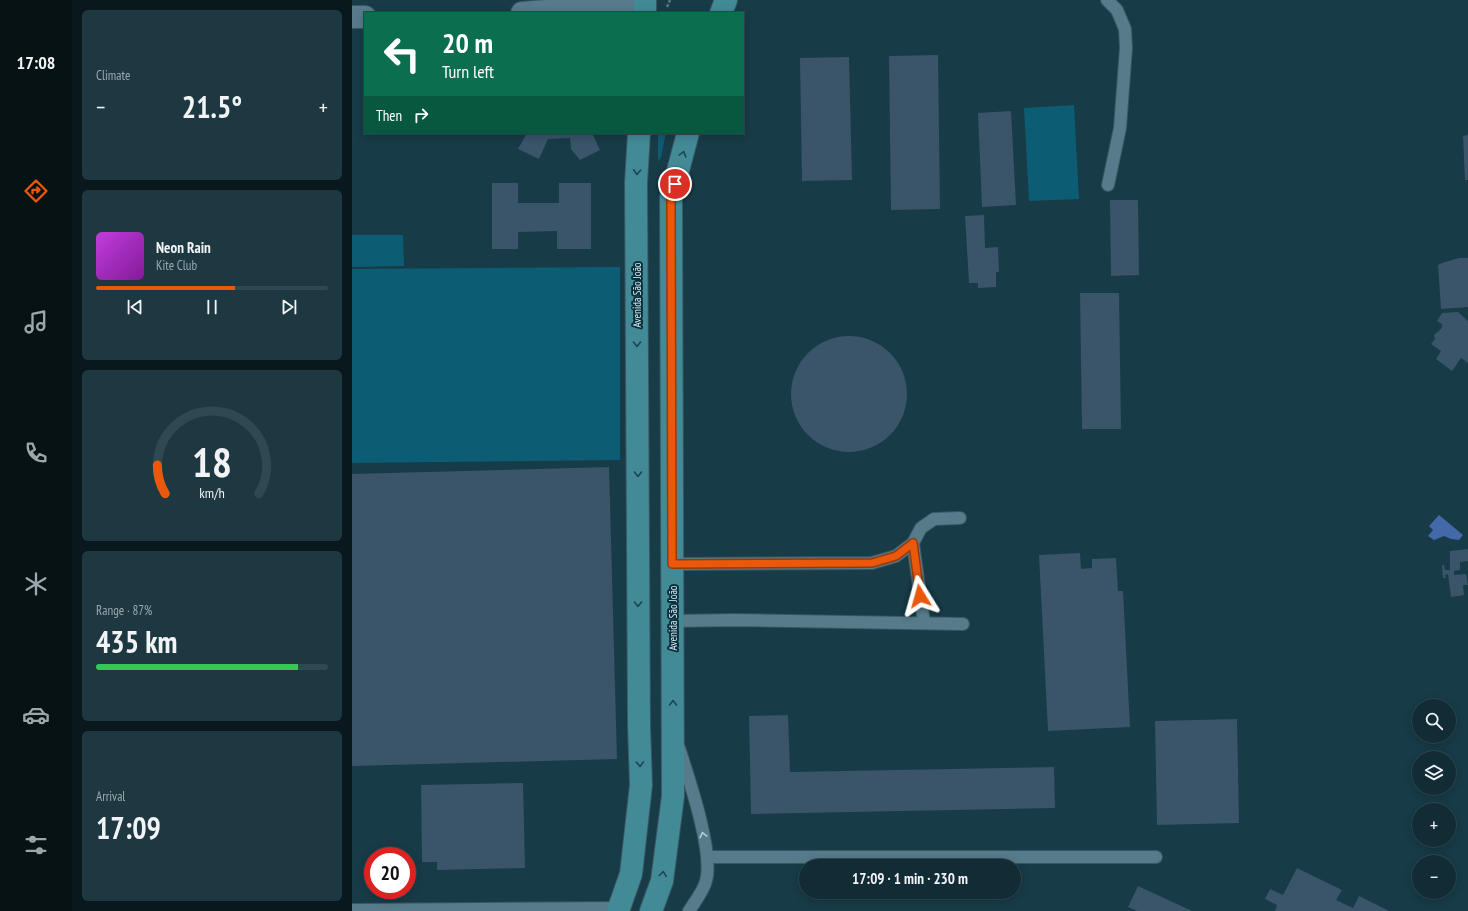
<!DOCTYPE html>
<html lang="en">
<head>
<meta charset="utf-8">
<style>
  body { margin:0; font-family:"PT Sans Narrow",sans-serif; background:#1e3841; color:#f1f3f6; height:100vh; display:flex; flex-direction:column; font-size:15px; white-space:nowrap }
  * { box-sizing:border-box; margin:0 }
  p { font-size:13px; color:#9ca7ad }
  .icon { flex:none; width:22px; height:22px; fill:none; stroke:currentColor; stroke-width:2; stroke-linecap:round; stroke-linejoin:round }
  .map { position:relative; flex:1; overflow:hidden }
  .side { display:flex; flex-direction:column; gap:10px; padding:10px; background:#09181d; width:280px }
  .side>* { flex:none }
  .hud { position:absolute; left:12px; top:12px; width:380px; height:122px; border-radius:0px; box-shadow:0 2px 10px #0003,0 0 0 1px #304850; background:#0b6e4f; color:#fff; overflow:hidden }
  .buttons { position:absolute; left:1060px; top:699px; display:grid; gap:8px }
  .buttons a { display:grid; place-items:center; width:44px; height:44px; border-radius:50%; background:#112c35; box-shadow:0 2px 10px #0003,0 0 0 1px #304850; font-size:20px }
  .speed { position:absolute; left:12px; top:847px; display:flex; gap:8px; font-size:20px; font-weight:700; text-align:center }
  .speed>* { display:grid; place-content:center; width:52px; height:52px; border-radius:50%; background:#112c35; box-shadow:0 2px 10px #0003,0 0 0 1px #304850; line-height:1 }
  .speed .limit { border:6px solid #d22; background:#fff; color:#111 }
  .pin { position:absolute; display:grid; place-items:center; width:34px; height:34px; color:#fff; margin:-17px; border:2px solid #fff; border-radius:50%; box-shadow:0 1px 4px #0007 }
  .me { position:absolute; width:44px; margin:-22px; rotate:352deg; stroke-linejoin:round; filter:drop-shadow(0 0 3px #0008) }
  .turn { display:flex; align-items:center; gap:14px; height:84px; padding:0 12px; font-size:18px }
  .turn .icon { width:52px; height:52px; stroke-width:2.5 }
  .turn b { display:block; font-size:28px; line-height:34px }
  .then { display:flex; align-items:center; height:38px; padding:0 12px; background:#0003; gap:8px; font-size:15px }
  .big { font-size:30px; font-weight:600; line-height:1.1 }
  .side .tile { flex:1; display:flex; flex-direction:column; justify-content:center; gap:6px; min-width:0; padding:0 14px; border-radius:6px; background:#1e3841 }
  .side .dial { align-items:center; gap:0 }
  .dial svg { height:104px; overflow:visible; fill:none; stroke:#304850; stroke-width:7; stroke-linecap:round; text-anchor:middle }
  .dial text { fill:#f1f3f6; stroke:none }
  .song { display:flex; align-items:center; gap:12px }
  .cover { width:48px; height:48px; border-radius:6px; background:linear-gradient(135deg,hsl(290 70% 55%),hsl(290 70% 35%)) }
  .played { height:4px; border-radius:2px; background:linear-gradient(90deg,#ea580c 60%,#304850 60%) }
  .keys { display:flex; justify-content:space-around; direction:ltr }
  .heat { display:flex; justify-content:space-between; align-items:center; font-size:22px; direction:ltr }
  .charge { height:6px; border-radius:3px; background:linear-gradient(90deg,#34c759 87%,#304850 0) }
  .trip { position:absolute; left:447px; top:859px; width:222px; height:40px; border-radius:20px; background:#112c35; box-shadow:0 2px 10px #0003,0 0 0 1px #304850; font-weight:600; line-height:40px; text-align:center }
  main { display:flex; flex:1; min-height:0 }
  .tab-bar { display:flex; flex-direction:column; width:72px; justify-content:space-around; align-items:center; background:#071215; color:#9ca7ad }
  .tab-bar .icon { width:28px; height:28px }
  .tab-bar .current { color:#ea580c }
  .tab-bar b { font-size:18px; color:#f1f3f6 }
  .map>svg:first-child { display:block }
</style>
</head>
<body>
<main>
<nav class="tab-bar">
<b>17:08</b>
<svg class="icon current" aria-label="directions" viewBox="0 0 24 24"><path d="M12 3l9 9-9 9-9-9zM9 14v-3h6M13 9l2 2-2 2"/></svg>
<svg class="icon" aria-label="music" viewBox="0 0 24 24"><path d="M9 18V5l10-2v13"/><circle cx="6" cy="18" r="3"/><circle cx="16" cy="16" r="3"/></svg>
<svg class="icon" aria-label="phone" viewBox="0 0 24 24"><path d="M5 4h4l2 5-3 2q2 4 5 5l2-3 5 2v4C11 20 4 13 5 4z"/></svg>
<svg class="icon" aria-label="climate" viewBox="0 0 24 24"><path d="M12 3v18M4 7l16 10M4 17L20 7"/></svg>
<svg class="icon" aria-label="car" viewBox="0 0 24 24"><path d="M5 17H2v-5l4-1 3-4h7l3 4 3 1v5h-3M9 17h6M6 11h13"/><circle cx="7" cy="17" r="2"/><circle cx="17" cy="17" r="2"/></svg>
<svg class="icon" aria-label="filters" viewBox="0 0 24 24"><path d="M4 7h16M4 17h16"/><circle cx="9" cy="7" r="2"/><circle cx="15" cy="17" r="2"/></svg>
</nav>
<section class="side">
<div class="tile"><p>Climate</p>
<div class="heat"><a>−</a><b class="big">21.5°</b><a>+</a></div>
</div>
<div class="tile">
<div class="song"><i class="cover"></i><div><b>Neon Rain</b><p>Kite Club</p></div></div>
<div class="played"></div>
<div class="keys"><svg class="icon" aria-label="previous" viewBox="0 0 24 24"><path d="M18 5L8 12l10 7zM5 5v14"/></svg><svg class="icon" aria-label="pause" viewBox="0 0 24 24"><path d="M8 5v14M16 5v14"/></svg><svg class="icon" aria-label="next" viewBox="0 0 24 24"><path d="M6 5l10 7-10 7zM19 5v14"/></svg></div>
</div>
<div class="tile dial"><svg viewBox="0 0 100 80">
<path d="M14 69A42 42 0 1 1 86 69"/>
<path d="M14 69A42 42 0 0 1 8 47" stroke="#ea580c"/>
<text x="50" y="56" font-size="32" font-weight="700">18</text>
<text x="50" y="72" font-size="11">km/h</text>
</svg></div>
<div class="tile"><p>Range · 87%</p><b class="big">435 km</b><div class="charge"></div></div>
<div class="tile"><p>Arrival</p><b class="big">17:09</b></div>
</section>
<div class="map">
<svg width="1116" height="911" viewBox="0 0 1116 911">
  <rect width="100%" height="100%" fill="#173b47"/>
  <path fill="#0c5c73" d="M722 105 727 199 677 201 672 108Z
    M306 133H314L309 157 306 162Z
    M0 235H51L52 266 0 267Z
    M268 267V460L0 463V269Z"/>
  <path fill="#4469ab" d="M1087 515 1111 535 1107 540 1099 539 1092 536 1082 540 1076 536 1081 530 1077 526Z"/>
  <path fill="#3a5469" d="M586 55 588 209 539 210 537 56Z
    M497 57 500 180 450 181 448 58Z
    M659 111 664 205 630 207 626 113Z
    M175 133H240L248 150 228 160 219 149 218 138 196 139 187 159 166 149Z
    M1116 135V180H1113L1111 136Z
    M140 183H166V203H207V183H239V249H205V231L166 232V249H140Z
    M758 200H786L787 275 759 276Z
    M632 215 633 248 646 247 647 272H644V287L626 288V283H617L613 216Z
    M1107 258H1116V307L1089 309 1086 265 1090 263Z
    M728 293H767L769 429H730Z
    M1106 312 1116 321V363L1109 358 1100 371 1084 359 1089 351 1079 344 1083 339 1082 335 1090 328V324L1085 321 1090 313Z
    M439 394a58 58 0 1 1 116 0a58 58 0 1 1-116 0Z
    M257 467 265 759 0 766V474Z
    M1116 549V561L1108 562V570L1102 571V575L1114 574 1116 585H1111L1112 595 1099 597 1096 574 1093 575 1094 578H1091L1090 565H1092L1093 570H1098V551Z
    M728 553 729 569 740 568V559L764 558 766 591H771L778 727 696 731 687 555Z
    M436 715 438 772 702 767 703 808 399 814 397 716Z
    M885 719 887 823 805 825 803 721Z
    M171 783 173 868 85 870V862H70L69 785Z
    M945 868 990 890 984 900 1001 908 1007 896 1037 911H923L925 905 913 899 918 889 931 895Z
    M786 886 840 911H785L776 907Z"/>
  <g fill="none" stroke-linecap="round" stroke-linejoin="round">
    <defs>
      <path id="service" d="M755 0 765 10 773 29 774 48 768 128 756 185
        M561 543 572 623
        M320 564 520 563 544 556 561 543 569 528 582 519 608 518
        M321 621 382 620 611 624
        M327 748C337 779 362 852 354 881 352 890 342 903 337 911
        M356 857H804
        M1 910 267 908"/>
      <path id="tertiary" d="M170 13 293 3
        M0 17H13"/>
      <path id="primary" d="M293 13V0
        M369 13 374 0
        M266 911 279 874 289 785 287 725 284 183 287 133
        M299 911 310 881 321 796 319 197 336 133"/>
    </defs>
    <use href="#service" stroke="#395762" stroke-width="14"/>
    <use href="#tertiary" stroke="#395762" stroke-width="24"/>
    <use href="#primary" stroke="#395762" stroke-width="24"/>
    <path stroke="#5a7983" stroke-width="2.5" stroke-dasharray="3 2" stroke-linecap="butt" d="M315 7 318 0"/>
    <use href="#service" stroke="#577b8a" stroke-width="12"/>
    <use href="#tertiary" stroke="#577b8a" stroke-width="22"/>
    <use href="#primary" stroke="#438a97" stroke-width="22"/>
  </g>
  <defs><path id="oneway-chevron" d="M-2-3.5L2.5 0L-2 3.5" fill="none" stroke-width="1.6" stroke-linecap="round" stroke-linejoin="round"/></defs>
  <g stroke="#194654">
    <use href="#oneway-chevron" transform="translate(331 154) rotate(-75)"/>
    <use href="#oneway-chevron" transform="translate(285 172) rotate(93)"/>
    <use href="#oneway-chevron" transform="translate(285 344) rotate(90)"/>
    <use href="#oneway-chevron" transform="translate(286 474) rotate(90)"/>
    <use href="#oneway-chevron" transform="translate(286 604) rotate(90)"/>
    <use href="#oneway-chevron" transform="translate(321 703) rotate(-90)"/>
    <use href="#oneway-chevron" transform="translate(288 764) rotate(88)"/>
    <use href="#oneway-chevron" transform="translate(311 874) rotate(-82)"/>
  </g>
  <use stroke="#b5cdd7" href="#oneway-chevron" transform="translate(351 835) rotate(-103)"/>
  <g fill="none" stroke-linecap="round" stroke-linejoin="round">
    <defs>
      <path id="route" d="M323 184 319 197 320 564 520 563 544 556 561 543 568 596"/>
    </defs>
    <use href="#route" stroke="#983908" stroke-width="10"/>
    <use href="#route" stroke="#ea580c" stroke-width="7"/>
  </g>
  <g text-anchor="middle" dominant-baseline="central" stroke-width="4" stroke-linejoin="round" paint-order="stroke">
    <g font-size="11" fill="#ddf0f8" stroke="#0b303d">
      <text transform="translate(285 295) rotate(-90)">Avenida São João</text>
      <text transform="translate(321 618) rotate(-90)">Avenida São João</text>
    </g>
  </g>
</svg>
<div class="buttons">
<a><svg class="icon" aria-label="search" viewBox="0 0 24 24"><circle cx="10" cy="10" r="6"/><path d="M15 15l6 6"/></svg></a>
<a><svg class="icon" aria-label="layers" viewBox="0 0 24 24"><path d="M12 4l9 5-9 5-9-5zM3 14l9 5 9-5"/></svg></a>
<a>+</a>
<a>−</a>
</div>
<div class="speed"><div class="limit">20</div></div>
<div class="pin" style="left:323px;top:184px;background:#d93025"><svg class="icon" aria-label="arrive" viewBox="0 0 24 24"><path d="M6 21V4h12l-3 4 3 4H6"/></svg></div>
<svg class="me" style="left:568px;top:596px" viewBox="-20 -20 40 40"><path d="M0-17L14 15 0 8-14 15z" fill="#ea580c" stroke="#fff" stroke-width="4"/></svg>
<div class="trip">17:09 · 1 min · 230 m</div>
<div class="hud">
<div class="turn"><svg class="icon" aria-label="left" viewBox="0 0 24 24"><path d="M17 20v-9H6M10 6l-5 5 5 5"/></svg><div><b>20 m</b>Turn left</div></div>
<div class="then">Then<svg class="icon" aria-label="right" viewBox="0 0 24 24"><path d="M7 20v-9h11M14 6l5 5-5 5"/></svg></div>
</div>
</div>
</main>
</body>
</html>
